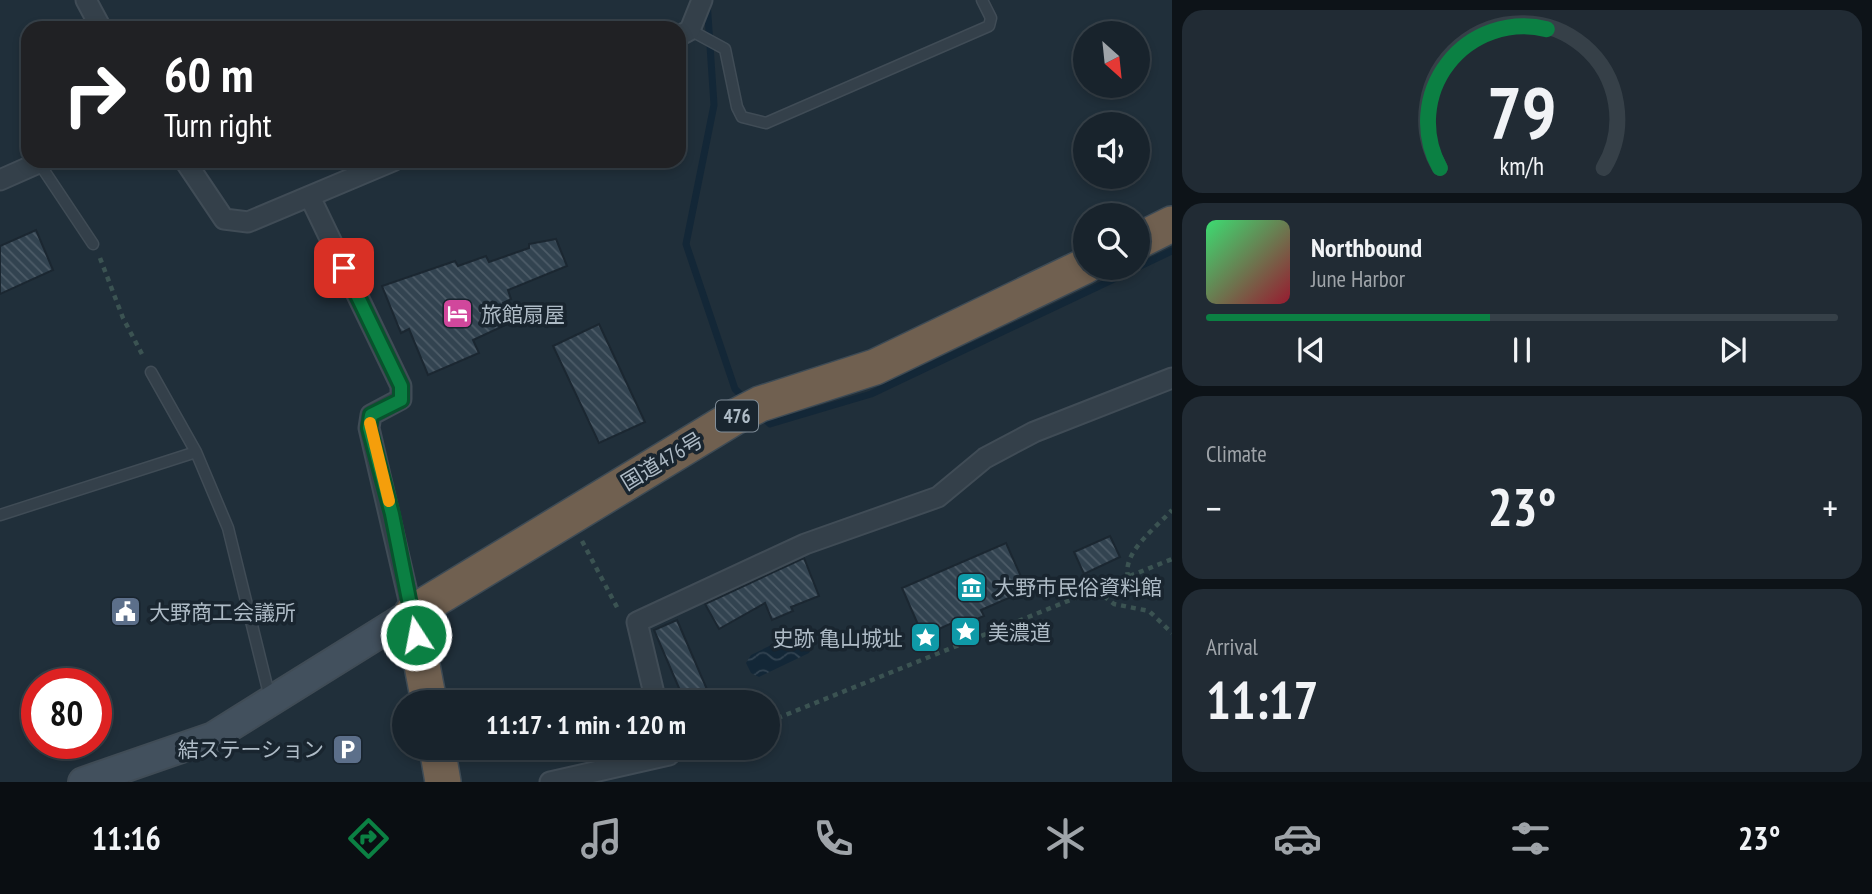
<!DOCTYPE html>
<html lang="en">
<head>
<meta charset="utf-8">
<style>
  body { margin:0; font-family:"PT Sans Narrow","Noto Sans JP",sans-serif; background:#212b34; color:#f1f3f6; height:100vh; display:flex; flex-direction:column; font-size:26px; white-space:nowrap }
  * { box-sizing:border-box; margin:0 }
  p { font-size:23px; color:#9fa4a9 }
  .icon { flex:none; width:38px; height:38px; fill:none; stroke:currentColor; stroke-width:2; stroke-linecap:round; stroke-linejoin:round }
  .map { position:relative; flex:1; overflow:hidden }
  .drawer { display:flex; flex-direction:column; gap:10px; padding:10px; background:#0d1318; width:700px }
  .drawer>* { flex:none }
  .hud { position:absolute; left:21px; top:21px; width:665px; height:147px; border-radius:21px; box-shadow:0 4px 10px #0003,0 0 0 2px #364048; background:#202124; color:#fff; overflow:hidden }
  .needle { width:46px; rotate:153deg }
  .buttons { position:absolute; left:1073px; top:21px; display:grid; gap:14px }
  .buttons a { display:grid; place-items:center; width:77px; height:77px; border-radius:50%; background:#18232c; box-shadow:0 4px 10px #0003,0 0 0 2px #364048; font-size:35px }
  .speed { position:absolute; left:21px; top:668px; display:flex; gap:14px; font-size:35px; font-weight:700; text-align:center }
  .speed>* { display:grid; place-content:center; width:91px; height:91px; border-radius:50%; background:#18232c; box-shadow:0 4px 10px #0003,0 0 0 2px #364048; line-height:1 }
  .speed .limit { border:10px solid #d22; background:#fff; color:#111 }
  .pin { position:absolute; display:grid; place-items:center; width:60px; height:60px; color:#fff; margin:-30px; border-radius:14px; box-shadow:0 4px 10px #0006 }
  .me { position:absolute; width:77px; margin:-38px; rotate:349deg; stroke-linejoin:round; filter:drop-shadow(0 0 5px #0008) }
  .turn { display:flex; align-items:center; gap:24px; height:147px; padding:0 28px; font-size:32px }
  .turn .icon { width:91px; height:91px; stroke-width:2.5 }
  .turn b { display:block; font-size:49px; line-height:60px }
  .big { font-size:52px; font-weight:800; line-height:1.1 }
  .drawer .card { flex:1; display:flex; flex-direction:column; justify-content:center; gap:10px; min-width:0; padding:0 24px; border-radius:21px; background:#212b34 }
  .drawer .dial { align-items:center; gap:0 }
  .dial svg { height:182px; overflow:visible; fill:none; stroke:#364048; stroke-width:7; stroke-linecap:round; text-anchor:middle }
  .dial text { fill:#f1f3f6; stroke:none }
  .song { display:flex; align-items:center; gap:21px }
  .cover { width:84px; height:84px; border-radius:10px; background:linear-gradient(135deg,hsl(140 70% 55%),hsl(350 70% 35%)) }
  .played { height:7px; border-radius:4px; background:linear-gradient(90deg,#0b8043 45%,#364048 45%) }
  .keys { display:flex; justify-content:space-around; direction:ltr }
  .heat { display:flex; justify-content:space-between; align-items:center; font-size:38px; direction:ltr }
  .trip { position:absolute; left:392px; top:690px; width:388px; height:70px; border-radius:35px; background:#18232c; box-shadow:0 4px 10px #0003,0 0 0 2px #364048; font-weight:800; line-height:70px; text-align:center }
  .dock { display:flex; height:112px; justify-content:space-around; align-items:center; background:#0a0e12; color:#9fa4a9 }
  .dock .icon { width:49px; height:49px }
  .dock .on { color:#0b8043 }
  .dock b { font-size:32px; color:#f1f3f6 }
  main { display:flex; flex:1; min-height:0 }
  .map>svg:first-child { display:block }
</style>
</head>
<body>
<main>
<div class="map">
<svg width="1172" height="782" viewBox="0 0 1172 782">
  <defs>
    <pattern id="water-waves" width="16" height="10" patternUnits="userSpaceOnUse" patternTransform="scale(1.75)"><rect width="16" height="10" fill="#132737"/><path d="M0 5q4-4 8 0t8 0" fill="none" stroke="#334452"/></pattern>
    <pattern id="building-back-hatch" width="6" height="6" patternUnits="userSpaceOnUse" patternTransform="scale(1.75)"><rect width="6" height="6" fill="#324350"/><path d="M-1 5l2 2M0 0l6 6M5-1l2 2" fill="none" stroke="#4d5c68"/></pattern>
  </defs>
  <rect width="100%" height="100%" fill="#202f3a"/>
  <path fill="url(#water-waves)" d="M800 631 809 635 814 644 809 653 759 677 751 673 746 663 751 655Z"/>
  <g fill="none" stroke-linecap="round" stroke-linejoin="round">
    <path stroke="#132737" stroke-width="7" d="M707 1 714 105 686 244 735 389 746 400
      M1138 267 1172 251
      M762 416 770 424 871 394 1137 268"/>
  </g>
  <path fill="url(#building-back-hatch)" stroke="#1b2731" stroke-width="2" d="M36 230 53 270 0 294V246Z
    M556 239 567 266 508 290 511 299 503 303 512 322 473 340 479 353 428 375 409 329 401 333 382 286 455 261 458 266 486 256 489 262 529 248V244Z
    M599 324 645 422 599 443 553 346Z
    M1110 536 1120 557 1084 574 1074 552Z
    M1006 543 1027 590 981 610 984 616 963 625 961 619 923 636 902 588Z
    M804 558 819 596 791 607 793 611 772 620 765 603 719 629 705 604Z
    M677 620 709 694 692 702H685L654 630Z"/>
  <g fill="none" stroke-linecap="round" stroke-linejoin="round">
    <defs>
      <path id="lane" d="M690 30 725 49 737 107 742 117 766 123 989 26 991 18 982 0
        M39 163 93 244
        M151 372 196 452
        M0 515 196 452 228 528 270 698"/>
      <path id="street" d="M86 0 101 28
        M679 36 690 30 702 0
        M185 161 224 219 248 222 393 161
        M0 180 43 161
        M310 197 401 386V399L371 415 369 428 412 613
        M656 702 637 622 805 544 938 497 985 458 1034 432 1172 378
        M550 782 669 755 667 747"/>
      <path id="secondary" d="M83 782 213 737 412 613"/>
      <path id="highway" d="M1138 241 1172 224
        M429 702 412 613 733 418 760 404 875 367 1085 266
        M437 747 443 782"/>
    </defs>
    <use href="#lane" stroke="#404c56" stroke-width="13"/>
    <use href="#street" stroke="#404c56" stroke-width="23"/>
    <use href="#secondary" stroke="#404c56" stroke-width="32"/>
    <use href="#highway" stroke="#3e4b55" stroke-width="38"/>
    <path stroke="#3b5352" stroke-width="4.5" stroke-dasharray="5 5" stroke-linecap="butt" d="M100 258 123 318 144 358
      M582 541 619 611
      M1128 577C1122 552 1156 528 1172 510
      M1096 590 1114 604 1149 611 1172 633
      M768 722 1172 559"/>
    <use href="#lane" stroke="#34404a" stroke-width="10"/>
    <use href="#street" stroke="#34404a" stroke-width="19"/>
    <use href="#secondary" stroke="#42505d" stroke-width="28"/>
    <use href="#highway" stroke="#706050" stroke-width="35"/>
  </g>
  <g fill="none" stroke-linecap="round" stroke-linejoin="round">
    <defs>
      <path id="route" d="M344 268 401 386V400L371 415 369 428 392 514 416 635"/>
    </defs>
    <use href="#route" stroke="#07532c" stroke-width="18"/>
    <use href="#route" stroke="#0b8043" stroke-width="12"/>
    <path stroke="#f59e0b" stroke-width="12" d="M370 423 389 501"/>
  </g>
  <defs>
    <symbol id="hotel-square" viewBox="-11 -11 22 22"><rect x="-9" y="-9" width="18" height="18" rx="4" fill="#d1479c" stroke="#19252f"/><path d="M-6-4.5h1.5V1H6V5H4.5V3h-9V5H-6ZM-4 0a1.8 1.8 0 1 1 3.6 0ZM.5 0V-2.5h3Q6-2.5 6 0Z" fill="#fff"/></symbol>
    <symbol id="museum-square" viewBox="-11 -11 22 22"><rect x="-9" y="-9" width="18" height="18" rx="4" fill="#0f9aa8" stroke="#19252f"/><path d="M0-6L6-3V-2H-6V-3ZM-5-1h2V3h-2ZM-1-1h2V3h-2ZM3-1h2V3H3ZM-6 4H6V6H-6Z" fill="#fff"/></symbol>
    <symbol id="civic-square" viewBox="-11 -11 22 22"><rect x="-9" y="-9" width="18" height="18" rx="4" fill="#5c6f8a" stroke="#19252f"/><path d="M-.6-6.5H3V-4.5H.6V-3L4-1V1h2V6H-6V1h2V-1L-.6-3ZM-1.2 2.5V6h2.4V2.5Z" fill="#fff"/></symbol>
    <symbol id="sight-square" viewBox="-11 -11 22 22"><rect x="-9" y="-9" width="18" height="18" rx="4" fill="#0f9aa8" stroke="#19252f"/><path d="M0-6L1.8-2.2L6-1.7L2.9 1.2L3.7 5.4L0 3.3L-3.7 5.4L-2.9 1.2L-6-1.7L-1.8-2.2Z" fill="#fff"/></symbol>
    <symbol id="parking-square" viewBox="-11 -11 22 22"><rect x="-9" y="-9" width="18" height="18" rx="4" fill="#5c6f8a" stroke="#19252f"/><path d="M-3.5-5.5H1a3.5 3.5 0 0 1 0 7H-1V5.5H-3.5ZM-1-3.4V-.6H.8a1.4 1.4 0 0 0 0-2.8Z" fill="#fff"/></symbol>
  </defs>
  <g fill-rule="evenodd">
    <use href="#hotel-square" x="440" y="296" width="35" height="35"/>
    <use href="#museum-square" x="954" y="570" width="35" height="35"/>
    <use href="#civic-square" x="108" y="594" width="35" height="35"/>
    <use href="#sight-square" x="948" y="614" width="35" height="35"/>
    <use href="#sight-square" x="908" y="620" width="35" height="35"/>
    <use href="#parking-square" x="330" y="732" width="35" height="35"/>
  </g>
  <g text-anchor="middle" dominant-baseline="central" stroke-width="7" stroke-linejoin="round" paint-order="stroke">
    <rect fill="#19252f" stroke="#818e99" stroke-width="2" x="716" y="400.5" width="42" height="31" rx="5"/>
    <g font-size="19" font-weight="bold" fill="#aebbc6">
      <text x="737" y="416">476</text>
    </g>
    <g font-size="21" fill="#aebbc6" stroke="#19252f" text-anchor="start">
      <text x="481" y="314">旅館扇屋</text>
      <text x="994" y="587">大野市民俗資料館</text>
      <text x="149" y="612">大野商工会議所</text>
      <text x="988" y="632">美濃道</text>
      <text x="903" y="638" text-anchor="end">史跡 亀山城址</text>
      <text x="324" y="749" text-anchor="end">結ステーション</text>
    </g>
    <g font-size="21" fill="#aebbc6" stroke="#19252f">
      <text transform="translate(662 461) rotate(-31)">国道476号</text>
    </g>
  </g>
</svg>
<div class="buttons">
<a><svg class="needle" viewBox="-14 -14 28 28"><path d="M0-13l5 13h-10z" fill="#e53935"/><path d="M0 13l5-13h-10z" fill="#9fa4a9"/></svg></a>
<a><svg class="icon" aria-label="sound" viewBox="0 0 24 24"><path d="M4 9h4l5-4v14l-5-4H4zM17 9q2 3 0 6"/></svg></a>
<a><svg class="icon" aria-label="search" viewBox="0 0 24 24"><circle cx="10" cy="10" r="6"/><path d="M15 15l6 6"/></svg></a>
</div>
<div class="speed"><div class="limit">80</div></div>
<div class="pin" style="left:344px;top:268px;background:#d93025"><svg class="icon" aria-label="arrive" viewBox="0 0 24 24"><path d="M6 21V4h12l-3 4 3 4H6"/></svg></div>
<svg class="me" style="left:416px;top:635px" viewBox="-20 -20 40 40"><circle r="17" fill="#0b8043" stroke="#fff" stroke-width="3"/><path d="M0-11L8 9 0 5-8 9z" fill="#fff"/></svg>
<div class="trip">11:17 · 1 min · 120 m</div>
<div class="hud">
<div class="turn"><svg class="icon" aria-label="right" viewBox="0 0 24 24"><path d="M7 20v-9h11M14 6l5 5-5 5"/></svg><div><b>60 m</b>Turn right</div></div>
</div>
</div>
<section class="drawer">
<div class="card dial"><svg viewBox="0 0 100 80">
<path d="M14 69A42 42 0 1 1 86 69"/>
<path d="M14 69A42 42 0 0 1 61 8" stroke="#0b8043"/>
<text x="50" y="56" font-size="32" font-weight="700">79</text>
<text x="50" y="72" font-size="11">km/h</text>
</svg></div>
<div class="card">
<div class="song"><i class="cover"></i><div><b>Northbound</b><p>June Harbor</p></div></div>
<div class="played"></div>
<div class="keys"><svg class="icon" aria-label="previous" viewBox="0 0 24 24"><path d="M18 5L8 12l10 7zM5 5v14"/></svg><svg class="icon" aria-label="pause" viewBox="0 0 24 24"><path d="M8 5v14M16 5v14"/></svg><svg class="icon" aria-label="next" viewBox="0 0 24 24"><path d="M6 5l10 7-10 7zM19 5v14"/></svg></div>
</div>
<div class="card"><p>Climate</p>
<div class="heat"><a>−</a><b class="big">23°</b><a>+</a></div>
</div>
<div class="card"><p>Arrival</p><b class="big">11:17</b></div>
</section>
</main>
<nav class="dock">
<b>11:16</b>
<svg class="icon on" aria-label="directions" viewBox="0 0 24 24"><path d="M12 3l9 9-9 9-9-9zM9 14v-3h6M13 9l2 2-2 2"/></svg>
<svg class="icon" aria-label="music" viewBox="0 0 24 24"><path d="M9 18V5l10-2v13"/><circle cx="6" cy="18" r="3"/><circle cx="16" cy="16" r="3"/></svg>
<svg class="icon" aria-label="phone" viewBox="0 0 24 24"><path d="M5 4h4l2 5-3 2q2 4 5 5l2-3 5 2v4C11 20 4 13 5 4z"/></svg>
<svg class="icon" aria-label="climate" viewBox="0 0 24 24"><path d="M12 3v18M4 7l16 10M4 17L20 7"/></svg>
<svg class="icon" aria-label="car" viewBox="0 0 24 24"><path d="M5 17H2v-5l4-1 3-4h7l3 4 3 1v5h-3M9 17h6M6 11h13"/><circle cx="7" cy="17" r="2"/><circle cx="17" cy="17" r="2"/></svg>
<svg class="icon" aria-label="filters" viewBox="0 0 24 24"><path d="M4 7h16M4 17h16"/><circle cx="9" cy="7" r="2"/><circle cx="15" cy="17" r="2"/></svg>
<b>23°</b>
</nav>
</body>
</html>
